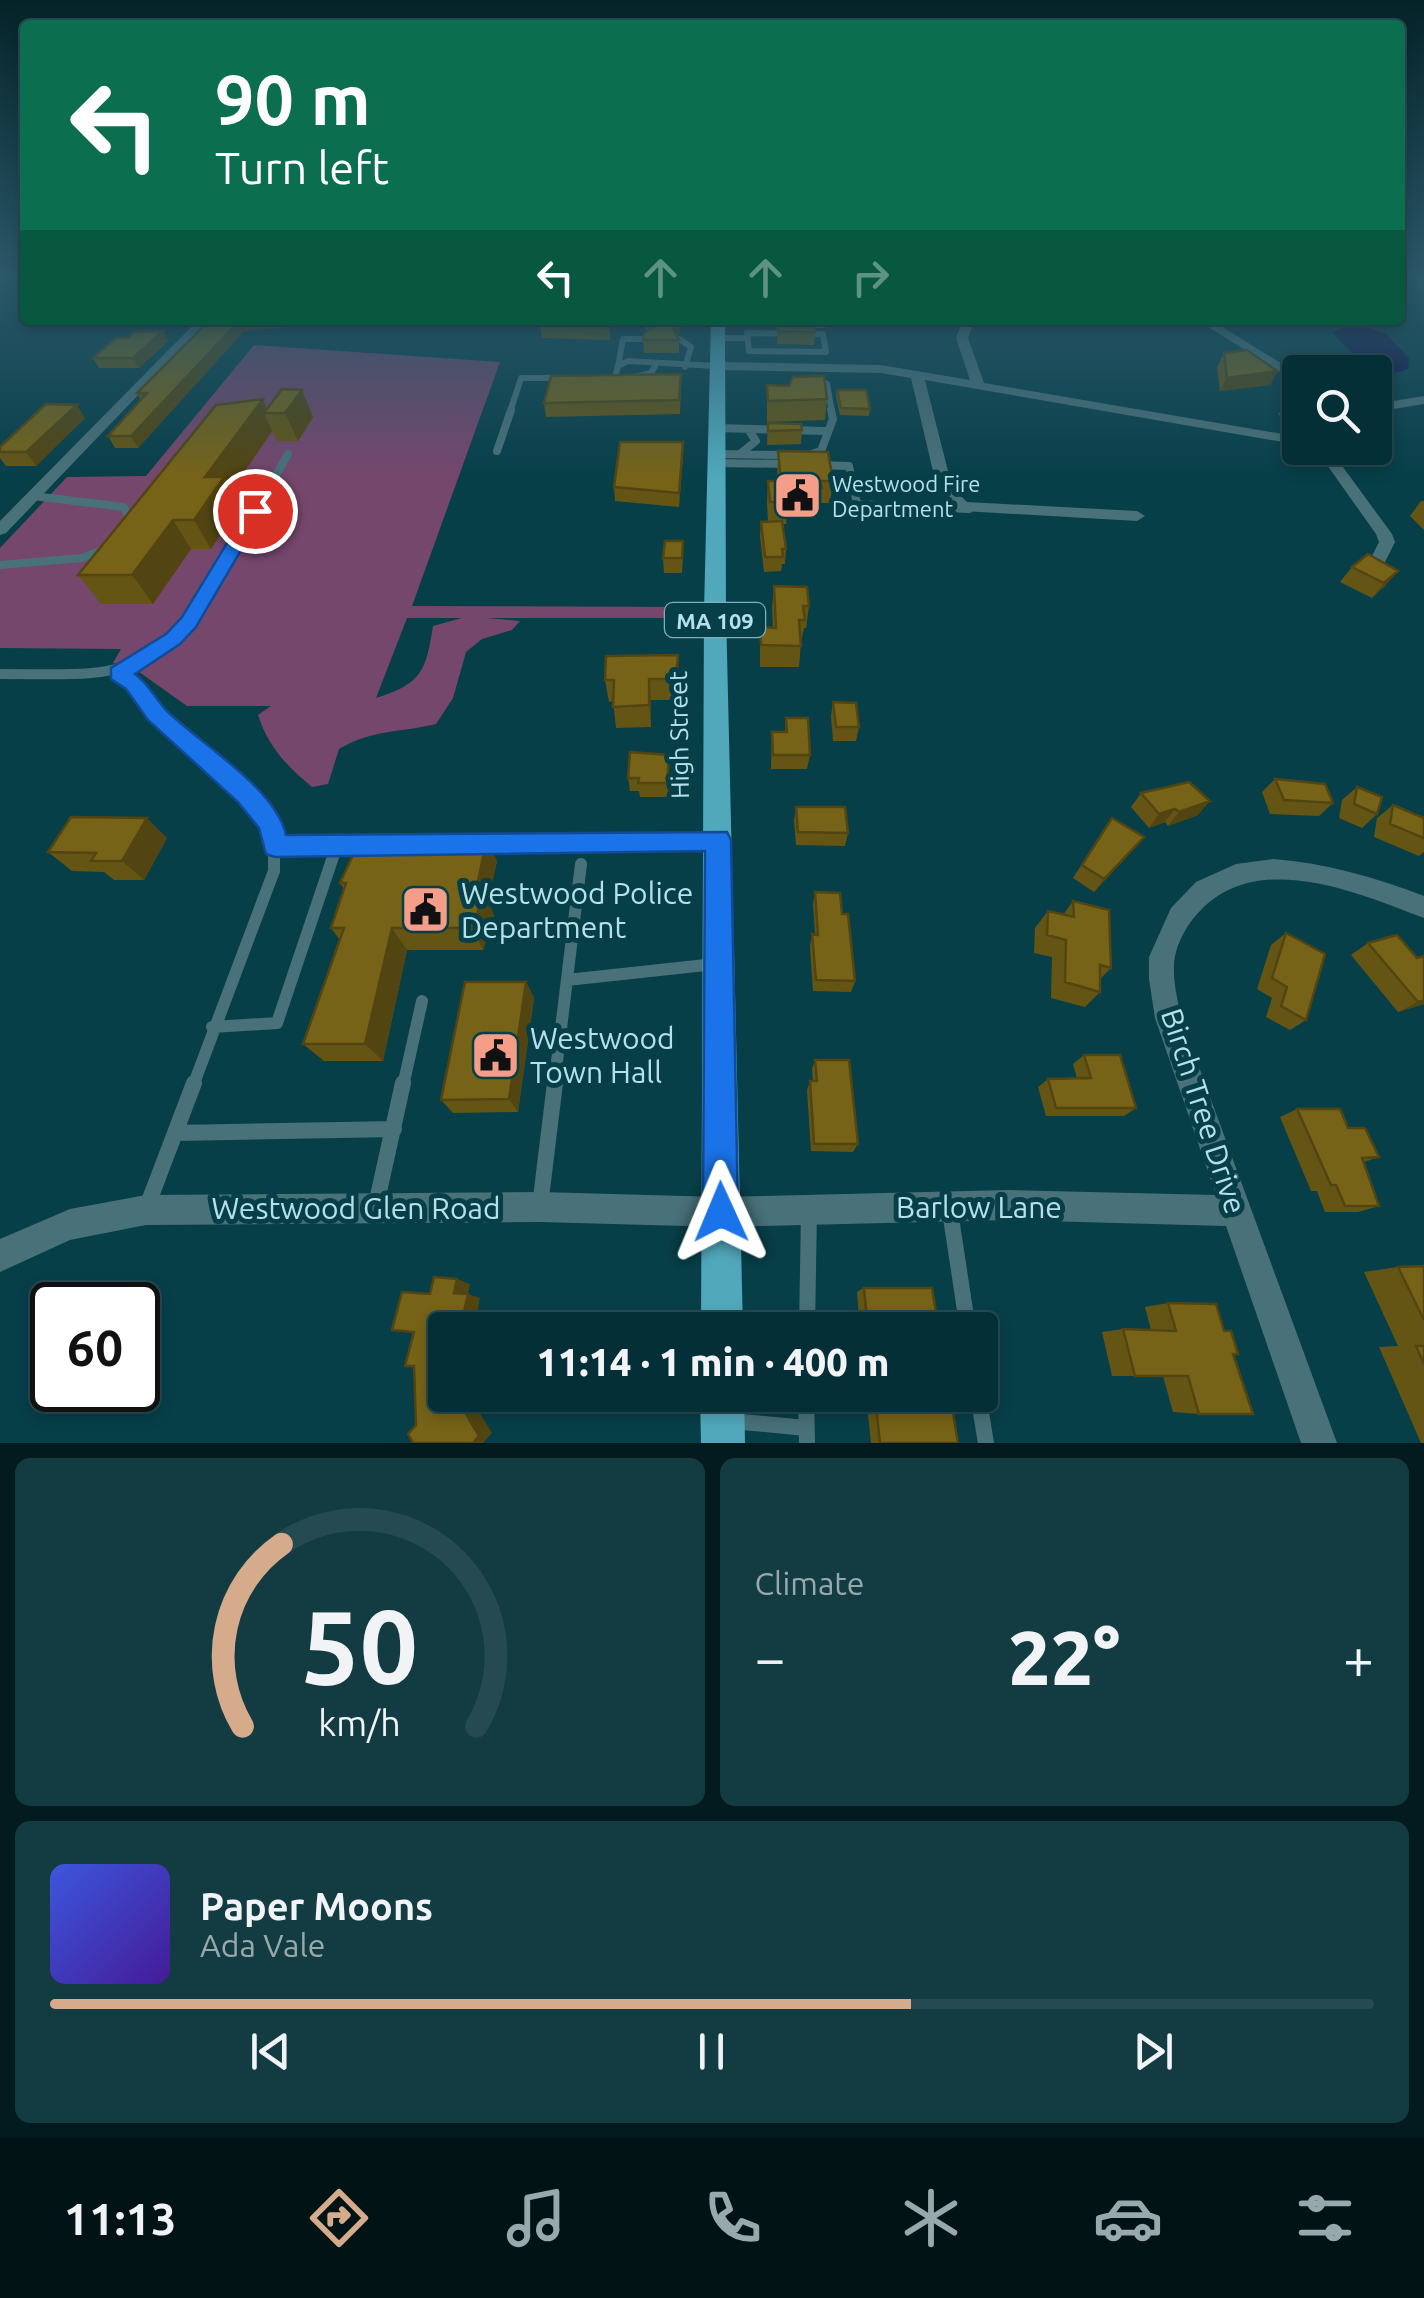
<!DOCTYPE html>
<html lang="en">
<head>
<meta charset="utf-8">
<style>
  body { margin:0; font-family:Ubuntu,sans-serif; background:#133b42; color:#f1f3f6; height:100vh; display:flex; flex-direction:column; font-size:38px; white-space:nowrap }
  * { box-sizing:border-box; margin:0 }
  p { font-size:32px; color:#97a9ad }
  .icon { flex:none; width:55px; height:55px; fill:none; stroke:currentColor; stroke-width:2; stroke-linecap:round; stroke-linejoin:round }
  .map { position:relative; height:1443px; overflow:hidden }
  .details { display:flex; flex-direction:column; gap:15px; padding:15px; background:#031a1e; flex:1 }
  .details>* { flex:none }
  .hud { position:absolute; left:20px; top:20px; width:1385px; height:305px; border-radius:10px; box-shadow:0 5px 15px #0003,0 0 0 2px #264a52; background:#0b6e4f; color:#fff; overflow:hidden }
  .buttons { position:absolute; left:1282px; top:355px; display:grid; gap:20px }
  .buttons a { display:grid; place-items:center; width:110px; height:110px; border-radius:10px; background:#052f37; box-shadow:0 5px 15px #0003,0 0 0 2px #264a52; font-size:50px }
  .speed { position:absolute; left:30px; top:1282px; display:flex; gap:20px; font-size:50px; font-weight:700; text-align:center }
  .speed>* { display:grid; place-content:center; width:130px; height:130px; border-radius:50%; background:#052f37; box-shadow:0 5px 15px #0003,0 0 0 2px #264a52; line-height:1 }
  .speed .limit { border:5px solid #111; border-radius:15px; background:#fff; color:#111 }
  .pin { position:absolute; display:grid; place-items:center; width:85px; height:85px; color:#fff; margin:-42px; border:5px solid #fff; border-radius:50%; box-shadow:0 2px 10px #0007 }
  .me { position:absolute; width:110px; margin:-55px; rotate:359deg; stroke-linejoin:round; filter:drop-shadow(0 0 8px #0008) }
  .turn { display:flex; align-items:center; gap:35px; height:210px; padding:0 30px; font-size:45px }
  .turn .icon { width:130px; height:130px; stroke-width:2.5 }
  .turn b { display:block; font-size:70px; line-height:85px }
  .lanes { display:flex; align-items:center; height:95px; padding:0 30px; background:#0003; justify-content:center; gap:50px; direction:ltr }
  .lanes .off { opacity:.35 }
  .big { font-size:75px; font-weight:800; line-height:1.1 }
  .details .widget { flex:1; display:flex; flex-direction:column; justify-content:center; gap:15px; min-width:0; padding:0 35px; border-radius:15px; background:#133b42 }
  .details .dial { align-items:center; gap:0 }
  .dial svg { height:260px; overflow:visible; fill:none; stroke:#264a52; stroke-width:7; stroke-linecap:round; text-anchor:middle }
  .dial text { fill:#f1f3f6; stroke:none }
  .song { display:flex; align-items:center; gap:30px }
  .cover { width:120px; height:120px; border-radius:15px; background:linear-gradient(135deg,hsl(230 70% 55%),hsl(260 70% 35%)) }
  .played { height:10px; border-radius:5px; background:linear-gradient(90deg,#d6ab8b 65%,#264a52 65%) }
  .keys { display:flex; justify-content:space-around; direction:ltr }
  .heat { display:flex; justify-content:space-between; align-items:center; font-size:55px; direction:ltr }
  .details .tiles { flex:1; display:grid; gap:15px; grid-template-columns:1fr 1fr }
  .widget:last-child { grid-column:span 2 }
  .trip { position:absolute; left:428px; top:1312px; width:570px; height:100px; border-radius:10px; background:#052f37; box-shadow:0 5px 15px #0003,0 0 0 2px #264a52; font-weight:800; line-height:100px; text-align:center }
  .tab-bar { display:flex; height:160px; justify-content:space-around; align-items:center; background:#021316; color:#97a9ad }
  .tab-bar .icon { width:70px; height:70px }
  .tab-bar .selected { color:#d6ab8b }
  .tab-bar b { font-size:45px; color:#f1f3f6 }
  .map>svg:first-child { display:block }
</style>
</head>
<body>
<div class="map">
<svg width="1424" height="1443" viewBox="0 0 1424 1443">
  <rect width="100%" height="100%" fill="#073f49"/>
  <path fill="#76476d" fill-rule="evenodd" d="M254 345 500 362 412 606 695 607 694 618H486L520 621 512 630 482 639 466 652 453 698 436 724C398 733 373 729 339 749L328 784 312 787C286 765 269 748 258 715L271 706H187L135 669 113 663 121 649 0 648V548L67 477 146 476ZM407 618H462L433 626C426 672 421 684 376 698Z"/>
  <path fill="#11104a" d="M1350 322 1385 333 1409 358 1408 369C1378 382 1352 352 1332 333Z"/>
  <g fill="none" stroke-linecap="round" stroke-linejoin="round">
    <path stroke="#49717a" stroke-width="6" d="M807 326 830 324 829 320
      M747 333 823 334 826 352 749 351Z
      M717 338H748
      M679 339 691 347 685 367
      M618 366 623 339H647
      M615 377 618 366 628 361 716 366
      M635 377 651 373 655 366
      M815 378 827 384 832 412
      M510 412 521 378H563"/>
    <path stroke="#49717a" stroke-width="8" d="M716 428 825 431
      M497 451 511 410
      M741 453 756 441 748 429
      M716 454 789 455
      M811 454 821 451 833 419 831 410
      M716 463 790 464
      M817 465 849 466 857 504 969 509
      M33 496 124 507 131 521
      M0 565 82 558 107 548
      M214 585 288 454"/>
    <path stroke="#49717a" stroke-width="10" d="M0 674C116 674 145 685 216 582
      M119 674 169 727 258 805"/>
    <path stroke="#49717a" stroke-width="12" d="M476 843 714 840
      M275 846 369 844
      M567 980 715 964
      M212 1027 277 1023 337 845
      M193 1086 274 871V835L256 802
      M403 1086 422 1001
      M554 1086 581 864"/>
    <path stroke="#49717a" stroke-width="16" d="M175 1133 394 1129
      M148 1204 194 1083
      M376 1205 403 1083
      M540 1206 555 1083
      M950 1211 968 1330
      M807 1330 809 1211
      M806 1395 807 1443
      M978 1395 986 1443
      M732 1421 806 1428"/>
    <path fill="#49717a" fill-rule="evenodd" d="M1411 276H1421L1424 290 1420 289Z
      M198 320H210L6 533 0 535V521Z
      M963 320H975L968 338 984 383 1300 437V445L925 380 952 487 967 502 1137 511 1145 516 1137 521 963 511 958 509 937 488 911 378 881 373 716 370 710 366 716 362 881 365 970 380 956 338Z
      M1197 320H1211L1300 375V384Z
      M1424 396V404L1375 412V404Z
      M1375 432 1382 436 1380 440 1375 441Z
      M1315 448H1329L1392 534 1395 542 1385 562H1373L1371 558 1379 542 1376 534Z
      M1273 859C1326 863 1374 877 1424 896V918C1359 893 1258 849 1200 911 1187 924 1175 945 1174 965 1173 983 1178 1001 1181 1018L1337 1443H1301L1226 1226 1009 1220 721 1227 540 1222 146 1225 70 1240 0 1272V1239L70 1209 146 1195 540 1192 721 1197 1009 1190 1216 1195 1155 1018 1149 979V957L1171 908 1196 882 1236 864Z"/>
    <path fill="#51a8bb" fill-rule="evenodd" d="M711 320H725L726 611 743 1330H701L704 611Z
      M700 1395H744L745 1443H701Z"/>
  </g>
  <path fill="#655515" d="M210 320 287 327 244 331 138 448H115L108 436 141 400 137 393Z
    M610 320V340L542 338 540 326Z
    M645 320H681L680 332 676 336 679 340V353H644L643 340 646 331Z
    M775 320H809L800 327 775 326Z
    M1055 320H1081L1071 326Z
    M777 327 815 332 814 345 777 344Z
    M163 331 168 341 139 368H99L93 358 129 338Z
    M1224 353 1277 371 1270 385 1220 391 1217 367Z
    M767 385 827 399 825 420 767 422Z
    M681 387 680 414 546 417 544 403Z
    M1300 388V419L1298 421 1278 415 1286 401Z
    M837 390 870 409 869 416 840 415 836 396Z
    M263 399 267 409 313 417 298 441H277L272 431 232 490 240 505 211 549H191L153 604H101L78 575Z
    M85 418 36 466H6L0 458V447Z
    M768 423 802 430 801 444 767 445Z
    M778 451 833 481 830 503H820L819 510H804V517H787L786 524H783L786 549 785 564H782L781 571 764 572 760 536 761 522H768L767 502 768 481H777Z
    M683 456 679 507 615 501 614 487Z
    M1421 501H1424V530L1410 516Z
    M1368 554 1386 585 1372 598 1340 582 1352 567Z
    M683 556 682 573H664L663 558Z
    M774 586 809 606 806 628H804L801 642 799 667H760V627L773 628 772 608Z
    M679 676 677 700H651V727L616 728 613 701 609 702 605 680Z
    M833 702 859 727 856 741H833L831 716Z
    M786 718 810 755 807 769H771L772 732H785Z
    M669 755 668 797H640L639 791H630L628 778Z
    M1275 779 1333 803 1319 816 1270 814 1262 792Z
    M1357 787 1377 814 1362 828 1339 818 1342 800Z
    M1141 793 1198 815 1168 826 1165 822 1149 828 1131 807Z
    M1393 805 1424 818V852L1419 856 1374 837 1377 818Z
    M796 807 848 833 845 846 796 845 794 820Z
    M1112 818 1133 850 1094 892 1073 878Z
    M167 838 144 880H114L104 872 72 871 48 852Z
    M497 861 489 897 492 904 491 909 494 916 483 950H407L383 1061H324L303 1044 340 940 331 928 344 889 340 883Z
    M815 892 842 914 855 981 851 992 813 991 810 946 812 934H815L813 904Z
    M1073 901 1111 968 1100 979V992L1085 1007 1051 998 1052 957 1034 953 1035 928 1048 911 1063 915Z
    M1286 933 1306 1020 1290 1030 1266 1017 1272 998 1257 989 1271 945Z
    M1368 943 1417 958 1424 956V1004L1398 1012 1351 955Z
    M526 982 534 998 518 1112 453 1113 441 1100Z
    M1084 1055 1136 1108 1124 1116H1046L1038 1087 1048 1079 1077 1078 1073 1064Z
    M815 1060 858 1144 853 1152 811 1151 807 1090 810 1081H813L812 1069Z
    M1297 1109 1348 1128 1379 1157 1364 1162 1379 1206 1358 1212H1325L1317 1191H1311L1280 1117Z
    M1424 1266V1443H1421L1379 1347 1398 1346 1364 1272 1398 1267Z
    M864 1288 939 1330H860L857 1292Z
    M1168 1303 1233 1354 1199 1414 1173 1412 1163 1376H1112L1102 1332 1123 1329 1151 1330 1145 1307Z
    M866 1395H950L958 1443H871Z"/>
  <path fill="#534511" d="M240 320H293L287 327 244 331 138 448 131 436Z
    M679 320H681L680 332 672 340V326Z
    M163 331 168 341 139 368 133 358Z
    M1277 371 1270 385 1220 391 1227 378Z
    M302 390 313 417 298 441 285 413Z
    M263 399 269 413H264L272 431 232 490 240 505 211 549 194 520 205 477Z
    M77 405 85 418 36 466 26 452Z
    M683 442V456L679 507V493Z
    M173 520 191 549 153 604 132 575Z
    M1398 571 1386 585 1372 598 1384 583Z
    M678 655 679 676 677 700 676 679Z
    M649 679 651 700V727L649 705Z
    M1210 801 1198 815 1168 826 1179 812Z
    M1175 809 1165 822 1149 828 1159 814Z
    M147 818 167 838 144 880 122 861Z
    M1144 837 1133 850 1094 892 1104 879Z
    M487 838 497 861 489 897 492 904 491 909 494 916 483 950 472 928 479 893 478 881Z
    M392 928 407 950 383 1061 365 1044Z
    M526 982 534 998 518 1112 509 1099Z
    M1424 1000V1004L1398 1012 1418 1002Z
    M457 1279 470 1284 467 1297 454 1293Z
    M468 1294 480 1298 474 1330H460Z
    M455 1395H469L492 1433 483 1443H473Z"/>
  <path fill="#766318" stroke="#534511" stroke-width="2.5" d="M210 320H244H240L131 436H108L147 393H137Z
    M543 320H610L609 328 540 326Z
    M646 320H679L672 326 679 340H643L644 333 653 327Z
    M777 327 814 328 815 332 778 331Z
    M163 331 133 358H93L116 338H129L134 332Z
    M1247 350 1277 371 1227 378 1224 353Z
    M681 374 679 400 544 403 551 376Z
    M824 376 827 399 768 401 767 385 789 386 793 377Z
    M1297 388H1300V405L1286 401Z
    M282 389 302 390 285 413H264Z
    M837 390H866L870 409 841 408Z
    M263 399 205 477H224L194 520H173L132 575H78L216 405Z
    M46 404 77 405 26 452H0V447Z
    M768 423 801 424 802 430 768 431Z
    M620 442H683L679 493 614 487Z
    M778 451 828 452 833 481H820L822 488H805L806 495H787L788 502H770L768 481H781Z
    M782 521 786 549H782L783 557H765L761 522Z
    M665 541H683L682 558H663Z
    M1368 554 1398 571 1384 583 1352 567Z
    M774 586 807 587 809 606H803L805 620H799L801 646 761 645 760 627 776 628Z
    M678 655 676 679H649V705L613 707 614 680H605L606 656Z
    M833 702 856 703 859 727H836Z
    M786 718H808L810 755H773L772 732H787Z
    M630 752 669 755 667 783H638L639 778H628Z
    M1275 779 1325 784 1333 803 1284 800Z
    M1189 782 1210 801 1179 812 1175 809 1159 814 1141 793Z
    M1357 787 1382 797 1377 814 1354 804Z
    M1393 805 1424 818V838L1390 824Z
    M796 807H845L848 833 798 832Z
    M71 817 147 818 122 861H91L96 853 48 852Z
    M1112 818 1144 837 1104 879 1082 865Z
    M361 838H487L478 881H482L479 893 484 894 472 928H392L365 1044H303L344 928H331L346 883H340Z
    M815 892 840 893 842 914H848L855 981 816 980 812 934 818 935Z
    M1073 901 1109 910 1111 968 1100 965V992L1065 982 1066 940 1047 935 1048 911 1074 917Z
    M1286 933 1325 954 1306 1020 1281 1006 1287 987 1272 978Z
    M1397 935 1417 958 1424 956V1000L1418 1002 1368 943Z
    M465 982H526L509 1099 441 1100Z
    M1084 1055H1120L1136 1108H1056L1048 1079 1091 1078Z
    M815 1060H849L858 1144H814L810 1081H817Z
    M1297 1109H1340L1348 1128H1365L1379 1157 1362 1158 1379 1206H1345L1336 1185H1331Z
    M1424 1266V1320L1398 1267Z
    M434 1277 457 1279 454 1293 468 1294 460 1330H445V1395H455L479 1436 473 1443H413L408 1434 416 1425 414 1366H405L414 1332 392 1330 402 1292 430 1294Z
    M864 1288H932L939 1330H868Z
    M1168 1303 1216 1304 1224 1331H1231L1238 1354H1233L1253 1414H1199L1188 1376H1135L1123 1329 1176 1331Z
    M1416 1346H1424V1364Z
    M875 1395H950L958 1443H880Z"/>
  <linearGradient id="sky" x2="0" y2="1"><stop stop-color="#042328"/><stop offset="0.58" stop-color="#2b586a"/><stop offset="1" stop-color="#2b586a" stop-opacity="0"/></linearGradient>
  <rect width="1424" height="478" fill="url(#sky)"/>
  <path fill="#1a73e8" stroke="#114b97" stroke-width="2.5" d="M249 507 264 511 196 627 180 644 135 674C148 683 155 698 166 710 199 743 276 788 286 835L727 832 731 840 738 1212 733 1225 721 1230 708 1225 703 1212 705 851 275 857 266 854 259 828 238 802 148 720 126 689 111 679V668L166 634 182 617Z"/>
  <defs>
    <symbol id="civic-square" viewBox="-11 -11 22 22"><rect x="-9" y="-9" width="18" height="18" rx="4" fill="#f49e89" stroke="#073f49"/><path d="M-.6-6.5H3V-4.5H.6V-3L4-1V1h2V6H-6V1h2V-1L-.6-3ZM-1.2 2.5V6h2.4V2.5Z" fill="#111"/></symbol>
  </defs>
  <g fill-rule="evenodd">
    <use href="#civic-square" x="770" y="468" width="55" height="55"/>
    <use href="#civic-square" x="398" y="882" width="55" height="55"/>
    <use href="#civic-square" x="468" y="1028" width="55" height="55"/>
  </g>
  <g text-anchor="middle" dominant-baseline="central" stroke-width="10" stroke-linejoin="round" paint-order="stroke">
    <g font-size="22" fill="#b6e1eb" stroke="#073f49" text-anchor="start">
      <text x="832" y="483">Westwood Fire<tspan x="832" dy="25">Department</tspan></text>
    </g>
    <rect fill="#073f49" stroke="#82b0ba" stroke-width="2.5" x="665" y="603" width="100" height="34" rx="8"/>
    <g font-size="22" font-weight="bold" fill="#b6e1eb">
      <text x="715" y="620">MA 109</text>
    </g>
    <g font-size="25" fill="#b6e1eb" stroke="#073f49">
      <text transform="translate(679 735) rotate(-91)">High Street</text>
    </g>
    <g font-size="30" fill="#b6e1eb" stroke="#073f49" text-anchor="start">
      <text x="461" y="893">Westwood Police<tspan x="461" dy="34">Department</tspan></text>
      <text x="530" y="1038">Westwood<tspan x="530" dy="34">Town Hall</tspan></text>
    </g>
    <g font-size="30" fill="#b6e1eb" stroke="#073f49">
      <text transform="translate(1204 1111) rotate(72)">Birch Tree Drive</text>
      <text x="979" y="1207">Barlow Lane</text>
      <text x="356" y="1208">Westwood Glen Road</text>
    </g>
  </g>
</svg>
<div class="buttons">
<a><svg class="icon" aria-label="search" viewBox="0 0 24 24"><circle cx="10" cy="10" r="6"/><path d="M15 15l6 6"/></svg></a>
</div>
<div class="speed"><div class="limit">60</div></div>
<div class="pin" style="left:255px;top:511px;background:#d93025"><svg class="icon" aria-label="arrive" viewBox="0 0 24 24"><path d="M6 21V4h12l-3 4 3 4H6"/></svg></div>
<svg class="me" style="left:721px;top:1212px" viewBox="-20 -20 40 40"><path d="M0-17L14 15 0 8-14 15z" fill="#1a73e8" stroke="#fff" stroke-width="4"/></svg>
<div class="trip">11:14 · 1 min · 400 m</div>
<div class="hud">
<div class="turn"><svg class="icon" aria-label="left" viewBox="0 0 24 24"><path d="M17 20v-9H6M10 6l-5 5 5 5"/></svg><div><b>90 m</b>Turn left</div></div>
<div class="lanes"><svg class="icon" aria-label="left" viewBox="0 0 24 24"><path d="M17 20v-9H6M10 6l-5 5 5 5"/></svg><svg class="icon off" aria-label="ahead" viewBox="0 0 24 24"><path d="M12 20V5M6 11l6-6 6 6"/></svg><svg class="icon off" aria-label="ahead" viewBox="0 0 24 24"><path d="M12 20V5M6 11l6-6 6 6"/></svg><svg class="icon off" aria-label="right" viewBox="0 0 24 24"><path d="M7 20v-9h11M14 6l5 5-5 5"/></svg></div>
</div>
</div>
<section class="details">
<div class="tiles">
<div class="widget dial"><svg viewBox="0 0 100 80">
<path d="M14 69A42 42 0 1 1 86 69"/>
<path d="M14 69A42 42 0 0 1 26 13" stroke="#d6ab8b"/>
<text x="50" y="56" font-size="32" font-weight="700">50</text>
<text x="50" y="72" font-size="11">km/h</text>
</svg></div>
<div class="widget"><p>Climate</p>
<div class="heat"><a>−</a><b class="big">22°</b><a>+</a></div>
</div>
<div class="widget">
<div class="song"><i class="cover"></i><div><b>Paper Moons</b><p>Ada Vale</p></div></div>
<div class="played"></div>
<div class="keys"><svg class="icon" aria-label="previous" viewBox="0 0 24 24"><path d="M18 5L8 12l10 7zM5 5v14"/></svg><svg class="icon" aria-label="pause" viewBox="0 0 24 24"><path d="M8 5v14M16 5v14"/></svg><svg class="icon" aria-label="next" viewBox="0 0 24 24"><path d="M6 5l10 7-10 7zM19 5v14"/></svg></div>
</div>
</div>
</section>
<nav class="tab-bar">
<b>11:13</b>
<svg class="icon selected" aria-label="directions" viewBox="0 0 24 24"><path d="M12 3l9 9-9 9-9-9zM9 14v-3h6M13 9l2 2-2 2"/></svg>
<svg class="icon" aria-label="music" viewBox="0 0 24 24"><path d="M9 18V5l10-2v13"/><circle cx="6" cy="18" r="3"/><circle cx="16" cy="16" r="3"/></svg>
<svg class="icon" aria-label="phone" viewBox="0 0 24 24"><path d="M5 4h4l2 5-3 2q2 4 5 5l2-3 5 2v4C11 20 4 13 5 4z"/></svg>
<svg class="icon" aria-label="climate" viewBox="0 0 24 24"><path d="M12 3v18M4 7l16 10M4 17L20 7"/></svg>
<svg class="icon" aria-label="car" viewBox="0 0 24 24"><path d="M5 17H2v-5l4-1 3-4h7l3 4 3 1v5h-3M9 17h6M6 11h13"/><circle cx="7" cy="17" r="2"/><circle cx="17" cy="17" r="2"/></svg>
<svg class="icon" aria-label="filters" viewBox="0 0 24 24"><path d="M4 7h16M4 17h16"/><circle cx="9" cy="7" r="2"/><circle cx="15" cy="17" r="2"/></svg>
</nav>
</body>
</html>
